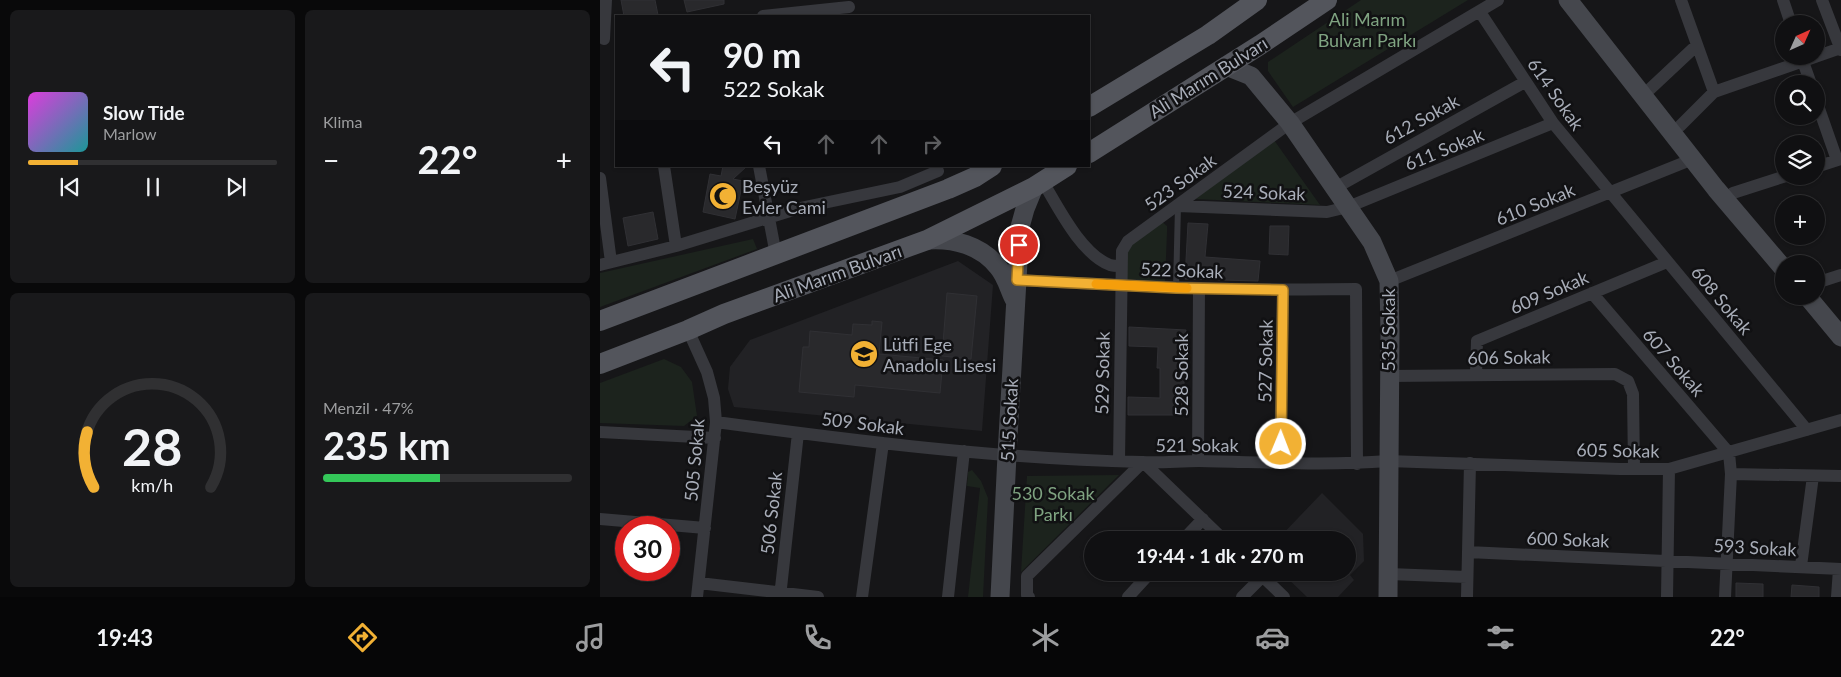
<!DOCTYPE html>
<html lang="tr">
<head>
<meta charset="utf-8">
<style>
  body { margin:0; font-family:Lato,sans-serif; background:#19191b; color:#f1f3f6; height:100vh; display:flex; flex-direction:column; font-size:19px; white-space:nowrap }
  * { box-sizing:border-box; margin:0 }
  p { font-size:16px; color:#9c9d9f }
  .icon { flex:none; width:28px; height:28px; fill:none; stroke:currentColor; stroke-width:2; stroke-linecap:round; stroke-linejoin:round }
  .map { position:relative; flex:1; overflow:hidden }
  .panel { display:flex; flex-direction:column; gap:10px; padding:10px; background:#09090a; width:600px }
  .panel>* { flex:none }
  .hud { position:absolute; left:15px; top:15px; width:475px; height:152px; border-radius:0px; box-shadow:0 1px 4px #0004,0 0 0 1px #303032; background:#101012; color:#f1f3f6; overflow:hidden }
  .needle { width:32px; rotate:45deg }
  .controls { position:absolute; left:1175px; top:15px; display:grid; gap:10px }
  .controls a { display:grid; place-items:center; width:50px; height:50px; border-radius:50%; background:#101012; box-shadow:0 1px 4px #0004,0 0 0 1px #303032; font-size:25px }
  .speed { position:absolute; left:15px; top:516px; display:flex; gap:10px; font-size:25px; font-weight:700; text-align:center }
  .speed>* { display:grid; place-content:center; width:65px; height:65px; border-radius:50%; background:#101012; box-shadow:0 1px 4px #0004,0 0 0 1px #303032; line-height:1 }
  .speed .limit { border:8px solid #d22; background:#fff; color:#111 }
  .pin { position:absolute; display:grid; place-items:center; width:42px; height:42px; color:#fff; margin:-21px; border:2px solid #fff; border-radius:50%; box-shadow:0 1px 5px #0007 }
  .me { position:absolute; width:55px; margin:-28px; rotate:1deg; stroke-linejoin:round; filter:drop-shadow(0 0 4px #0008) }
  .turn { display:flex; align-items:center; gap:18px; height:105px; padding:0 25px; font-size:22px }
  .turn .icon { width:65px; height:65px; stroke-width:2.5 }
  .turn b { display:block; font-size:35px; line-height:42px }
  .lanes { display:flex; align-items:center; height:48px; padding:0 25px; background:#0003; justify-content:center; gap:25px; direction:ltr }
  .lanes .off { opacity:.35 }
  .big { font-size:38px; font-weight:700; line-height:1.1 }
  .panel .card { flex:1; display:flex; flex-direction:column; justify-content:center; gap:8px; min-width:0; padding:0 18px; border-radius:8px; background:#19191b }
  .panel .dial { align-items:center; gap:0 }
  .dial svg { height:130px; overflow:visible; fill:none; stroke:#303032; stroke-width:7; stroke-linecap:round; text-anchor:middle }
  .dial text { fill:#f1f3f6; stroke:none }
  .song { display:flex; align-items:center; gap:15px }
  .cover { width:60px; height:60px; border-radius:8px; background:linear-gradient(135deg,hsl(300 70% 55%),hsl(180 70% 35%)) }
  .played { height:5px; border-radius:2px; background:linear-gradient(90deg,#f2b134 20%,#303032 20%) }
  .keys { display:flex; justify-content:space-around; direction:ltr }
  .heat { display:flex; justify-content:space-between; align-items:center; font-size:28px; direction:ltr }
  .charge { height:8px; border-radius:4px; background:linear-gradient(90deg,#34c759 47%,#303032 0) }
  .panel .tiles { flex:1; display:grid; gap:10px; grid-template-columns:repeat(2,1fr) }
  .trip { position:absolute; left:484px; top:531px; width:272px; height:50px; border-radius:25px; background:#101012; box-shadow:0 1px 4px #0004,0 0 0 1px #303032; font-weight:700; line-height:50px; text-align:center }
  .tab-bar { display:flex; height:80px; justify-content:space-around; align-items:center; background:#060607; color:#9c9d9f }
  .tab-bar .icon { width:35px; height:35px }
  .tab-bar .selected { color:#f2b134 }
  .tab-bar b { font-size:22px; color:#f1f3f6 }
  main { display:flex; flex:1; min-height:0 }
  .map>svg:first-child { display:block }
</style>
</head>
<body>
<main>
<section class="panel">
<div class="tiles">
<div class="card">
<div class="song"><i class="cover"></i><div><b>Slow Tide</b><p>Marlow</p></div></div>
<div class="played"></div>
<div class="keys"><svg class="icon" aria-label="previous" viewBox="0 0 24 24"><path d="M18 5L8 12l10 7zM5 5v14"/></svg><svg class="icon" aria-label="pause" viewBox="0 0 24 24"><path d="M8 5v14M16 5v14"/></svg><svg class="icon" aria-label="next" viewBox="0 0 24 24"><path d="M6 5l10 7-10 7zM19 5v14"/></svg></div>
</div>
<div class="card"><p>Klima</p>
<div class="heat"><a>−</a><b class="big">22°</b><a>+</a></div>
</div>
<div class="card dial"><svg viewBox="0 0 100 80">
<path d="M14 69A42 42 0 1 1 86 69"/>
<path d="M14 69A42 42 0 0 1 10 35" stroke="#f2b134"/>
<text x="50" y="56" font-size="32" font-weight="700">28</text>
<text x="50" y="72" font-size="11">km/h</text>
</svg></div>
<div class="card"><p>Menzil · 47%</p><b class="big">235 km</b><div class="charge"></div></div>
</div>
</section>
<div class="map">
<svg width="1241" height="597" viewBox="0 0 1241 597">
  <rect width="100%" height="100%" fill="#161618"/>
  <path fill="#222225" d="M358 261 393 285 382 431 134 407 128 389 130 367 150 340Z
    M722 493 763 534 764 561 750 575 754 580 738 597H707L682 573 748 572V540H677Z"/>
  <path fill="#1c231d" d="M761 0H868L693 107 668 71V62Z
    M674 140 720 205 596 199 597 194Z
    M561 221 567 226V232L565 282 523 279 525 250Z
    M153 239 157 249 0 307V273Z
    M64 359 81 367 92 382 97 416 84 426 0 423V383Z
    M372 470 381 481 388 498 383 597H368L380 488 367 486 368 472Z
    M519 475 421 572 427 476Z"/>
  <path fill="#29292c" stroke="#303034" d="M21 0H55L58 15 24 16Z
    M84 0H124V4L87 12Z
    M123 166H147L133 179 143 181 135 219 103 212 110 174 121 176Z
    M53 212 58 239 28 246 23 218Z
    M588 223 608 224 605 257 660 261 658 281 585 279Z
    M670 226H689L688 255 669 254Z
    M347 293 377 296 371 359 342 356Z
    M272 321 282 322 279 354 343 360 340 393 255 385 254 397 199 392 203 347H209L210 331 252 335 253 324 272 325Z
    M529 327 586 330 583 345 582 376H584V392H582L581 415H528V397L560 398V368H557L558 347 529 346Z
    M1136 583 1163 584V597H1136Z
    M1192 585 1219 587V597H1191Z"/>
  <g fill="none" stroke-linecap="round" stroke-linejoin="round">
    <path stroke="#37383d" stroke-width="6" d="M576 288 578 206"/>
    <path stroke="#37383d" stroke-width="12" d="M1081 0 1114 92
      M1183 0 1191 24
      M1222 0 1241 50
      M880 12 953 123 1207 430
      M163 16 249 7
      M4 39 6 0
      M1201 56 1211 84
      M1050 89 1097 45
      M1216 100 1237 160
      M1080 126 1114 92 1241 48
      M64 166 76 246
      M159 166 176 255
      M1216 167 1241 159
      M0 178 11 262
      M443 182C458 207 481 254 510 265 513 266 518 266 521 266
      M735 188 925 82
      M1133 193 1186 176
      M578 206 727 212 748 207 953 123
      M0 265 76 246 200 208 300 187 338 171
      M789 281 1093 159
      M410 283 417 280C530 286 643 291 756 289L757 464
      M1216 283 1241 275
      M992 293 1129 453 1131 474 1125 597
      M88 330 107 372 114 398 116 422 97 597
      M876 375 877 341 1067 262
      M789 376 1015 374 1028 381 1033 394 1034 468
      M116 422C257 441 399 459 542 462 561 463 580 461 599 461 662 462 725 466 788 461L1020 469H1069L1241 420
      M0 432 115 438
      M519 461 522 251 528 241 690 123 898 0
      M598 461 599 288
      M680 463 683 290
      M1131 474 1241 476
      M0 519 105 528
      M583 540 603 519
      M868 552 1241 569
      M1201 566 1213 476
      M658 572 684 597
      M789 574 867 577
      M99 583 218 597
      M180 597 198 433
      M262 597 283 443
      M348 597 364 451
      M429 597 427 595V576L543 462 624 540
      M528 597 551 572
      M642 597 663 576
      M867 597 870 463
      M1067 597 1069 469
      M1237 597 1239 569"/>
    <path stroke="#45474d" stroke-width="19" d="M968 0 1116 189 1184 269
      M626 66 651 76 690 123 772 242 789 281 790 333 788 597
      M327 240C353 238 381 245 398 267 406 276 409 289 414 299
      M1207 296 1241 337
      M400 597 407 455 420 227 425 209 434 187"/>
    <path stroke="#53555c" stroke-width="20" d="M489 107 608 35 657 0
      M489 153 660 45 727 0
      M0 321 348 189 375 177 392 166
      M0 364 88 330 124 314 327 240 434 187 467 166"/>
  </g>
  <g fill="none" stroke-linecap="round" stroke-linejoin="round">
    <defs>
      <path id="route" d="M419 245 417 280 576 288 683 290 681 444"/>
    </defs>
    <use href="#route" stroke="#9d7322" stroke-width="12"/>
    <use href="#route" stroke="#f2b134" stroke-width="9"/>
    <path stroke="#f59e0b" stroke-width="9" d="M496 284 587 288"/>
  </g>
  <defs>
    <symbol id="mosque-disc" viewBox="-11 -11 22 22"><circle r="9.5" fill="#f2b134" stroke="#111113"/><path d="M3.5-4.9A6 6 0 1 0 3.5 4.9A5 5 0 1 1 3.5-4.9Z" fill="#111"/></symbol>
    <symbol id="school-disc" viewBox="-11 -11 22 22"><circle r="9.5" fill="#f2b134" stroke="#111113"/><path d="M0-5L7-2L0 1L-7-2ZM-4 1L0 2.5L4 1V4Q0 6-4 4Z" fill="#111"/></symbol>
  </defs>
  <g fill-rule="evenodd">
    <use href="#mosque-disc" x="107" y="180" width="32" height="32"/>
    <use href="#school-disc" x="248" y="338" width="32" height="32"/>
  </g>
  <g text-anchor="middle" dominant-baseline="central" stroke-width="5" stroke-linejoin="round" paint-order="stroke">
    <g font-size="18" fill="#7fa381" stroke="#111113">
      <text x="767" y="19">Ali Marım<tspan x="767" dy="21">Bulvarı Parkı</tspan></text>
      <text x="453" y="493">530 Sokak<tspan x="453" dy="21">Parkı</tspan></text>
    </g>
    <g font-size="18" fill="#a8adb8" stroke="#111113">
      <text transform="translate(608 77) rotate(-32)">Ali Marım Bulvarı</text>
      <text transform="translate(956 94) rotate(55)">614 Sokak</text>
      <text transform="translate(821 119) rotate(-29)">612 Sokak</text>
      <text transform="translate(844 149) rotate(-22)">611 Sokak</text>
      <text transform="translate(580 182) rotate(-36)">523 Sokak</text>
      <text transform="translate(664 192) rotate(2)">524 Sokak</text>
      <text transform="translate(935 204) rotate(-22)">610 Sokak</text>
      <text transform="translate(582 270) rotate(2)">522 Sokak</text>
      <text transform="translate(237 273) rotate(-20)">Ali Marım Bulvarı</text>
      <text transform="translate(949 292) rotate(-23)">609 Sokak</text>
      <text transform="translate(1122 300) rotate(50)">608 Sokak</text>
      <text transform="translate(788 330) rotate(-90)">535 Sokak</text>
      <text transform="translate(909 357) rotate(-1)">606 Sokak</text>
      <text transform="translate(665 361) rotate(-89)">527 Sokak</text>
      <text transform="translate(1074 362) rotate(49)">607 Sokak</text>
      <text transform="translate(502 373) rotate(-89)">529 Sokak</text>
      <text transform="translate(581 375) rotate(-90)">528 Sokak</text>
      <text transform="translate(409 420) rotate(-87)">515 Sokak</text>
      <text transform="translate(263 423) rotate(7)">509 Sokak</text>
      <text x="597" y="445">521 Sokak</text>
      <text transform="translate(1018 450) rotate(1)">605 Sokak</text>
      <text transform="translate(94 460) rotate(-85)">505 Sokak</text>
      <text transform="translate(171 513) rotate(-84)">506 Sokak</text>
      <text transform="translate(968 539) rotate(2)">600 Sokak</text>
      <text transform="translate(1155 547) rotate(3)">593 Sokak</text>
    </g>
    <g font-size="18" fill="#a8adb8" stroke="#111113" text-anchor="start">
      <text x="142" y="186">Beşyüz<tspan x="142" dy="21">Evler Cami</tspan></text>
      <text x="283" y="344">Lütfi Ege<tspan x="283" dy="21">Anadolu Lisesi</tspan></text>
    </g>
  </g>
</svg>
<div class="controls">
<a><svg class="needle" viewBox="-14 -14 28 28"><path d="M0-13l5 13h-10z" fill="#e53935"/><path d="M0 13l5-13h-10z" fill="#9c9d9f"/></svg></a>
<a><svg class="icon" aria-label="search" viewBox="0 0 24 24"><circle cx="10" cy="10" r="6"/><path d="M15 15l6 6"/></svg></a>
<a><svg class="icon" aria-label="layers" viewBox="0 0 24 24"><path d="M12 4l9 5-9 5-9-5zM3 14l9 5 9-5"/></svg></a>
<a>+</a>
<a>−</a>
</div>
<div class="speed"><div class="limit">30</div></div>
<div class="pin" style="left:419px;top:245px;background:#d93025"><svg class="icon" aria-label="arrive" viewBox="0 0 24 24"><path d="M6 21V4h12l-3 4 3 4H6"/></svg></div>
<svg class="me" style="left:681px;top:444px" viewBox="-20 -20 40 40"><circle r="17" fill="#f2b134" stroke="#fff" stroke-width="3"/><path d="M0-11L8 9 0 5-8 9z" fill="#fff"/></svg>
<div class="trip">19:44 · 1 dk · 270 m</div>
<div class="hud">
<div class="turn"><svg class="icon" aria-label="left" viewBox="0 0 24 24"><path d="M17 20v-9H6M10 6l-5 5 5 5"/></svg><div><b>90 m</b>522 Sokak</div></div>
<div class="lanes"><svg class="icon" aria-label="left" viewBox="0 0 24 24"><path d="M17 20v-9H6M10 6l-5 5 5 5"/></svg><svg class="icon off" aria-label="ahead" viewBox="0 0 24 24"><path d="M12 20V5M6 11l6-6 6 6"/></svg><svg class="icon off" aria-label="ahead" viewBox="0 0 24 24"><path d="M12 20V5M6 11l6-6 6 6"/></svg><svg class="icon off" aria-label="right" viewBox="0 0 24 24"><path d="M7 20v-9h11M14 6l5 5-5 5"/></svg></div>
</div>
</div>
</main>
<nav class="tab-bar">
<b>19:43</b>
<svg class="icon selected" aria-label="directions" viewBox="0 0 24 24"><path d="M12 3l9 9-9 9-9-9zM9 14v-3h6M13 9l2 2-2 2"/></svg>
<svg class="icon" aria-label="music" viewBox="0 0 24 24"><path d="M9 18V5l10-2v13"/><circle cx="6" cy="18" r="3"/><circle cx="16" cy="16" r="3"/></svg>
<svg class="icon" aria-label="phone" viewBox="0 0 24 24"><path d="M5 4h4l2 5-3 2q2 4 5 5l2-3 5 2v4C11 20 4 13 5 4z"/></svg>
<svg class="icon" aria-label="climate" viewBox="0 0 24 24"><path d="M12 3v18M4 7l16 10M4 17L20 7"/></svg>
<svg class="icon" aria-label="car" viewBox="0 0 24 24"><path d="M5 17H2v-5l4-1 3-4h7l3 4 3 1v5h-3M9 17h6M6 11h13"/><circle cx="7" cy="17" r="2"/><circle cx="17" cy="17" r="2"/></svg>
<svg class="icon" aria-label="filters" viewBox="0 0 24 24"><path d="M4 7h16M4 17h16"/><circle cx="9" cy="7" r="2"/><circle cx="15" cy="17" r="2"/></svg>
<b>22°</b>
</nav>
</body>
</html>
